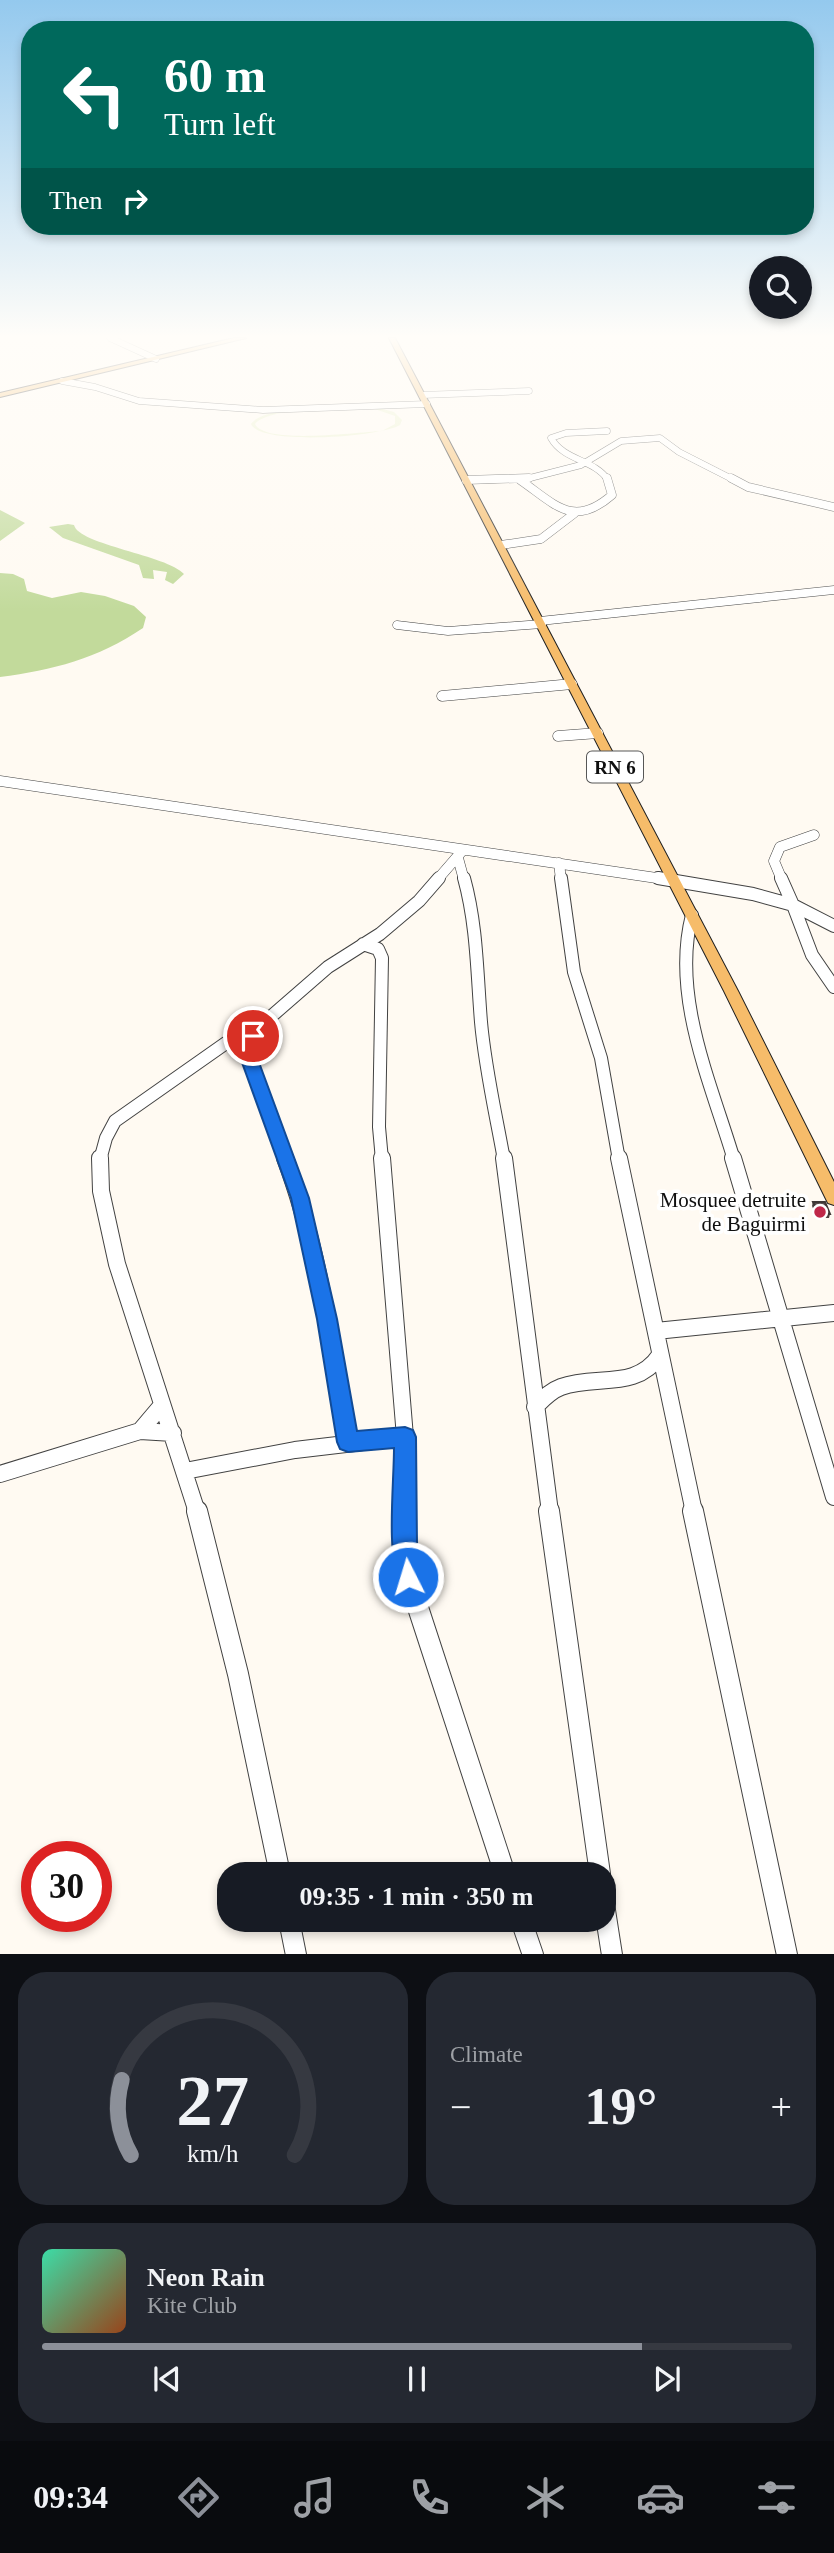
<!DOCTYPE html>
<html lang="en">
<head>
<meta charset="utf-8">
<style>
  body { margin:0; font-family:"Times New Roman",serif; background:#242831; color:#f1f3f6; height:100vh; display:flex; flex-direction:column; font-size:26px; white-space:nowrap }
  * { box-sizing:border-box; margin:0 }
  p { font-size:23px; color:#9ea1a6 }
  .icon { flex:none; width:38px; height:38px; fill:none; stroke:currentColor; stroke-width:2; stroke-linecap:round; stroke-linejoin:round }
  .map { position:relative; height:1954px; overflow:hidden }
  .panel { display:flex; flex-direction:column; gap:18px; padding:18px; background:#0d0f14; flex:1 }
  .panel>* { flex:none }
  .banner { position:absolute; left:21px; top:21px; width:793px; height:214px; border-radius:28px; box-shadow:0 4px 10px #0003; background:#00695c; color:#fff; overflow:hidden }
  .controls { position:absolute; left:749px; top:256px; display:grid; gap:14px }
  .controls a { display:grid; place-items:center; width:63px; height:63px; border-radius:50%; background:#171b24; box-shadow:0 4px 10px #0003; font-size:35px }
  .speed { position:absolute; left:21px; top:1841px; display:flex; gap:14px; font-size:35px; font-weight:700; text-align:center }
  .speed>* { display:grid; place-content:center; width:91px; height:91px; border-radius:50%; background:#171b24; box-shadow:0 4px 10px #0003; line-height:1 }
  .speed .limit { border:10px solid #d22; background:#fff; color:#111 }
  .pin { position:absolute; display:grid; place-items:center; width:60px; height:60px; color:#fff; margin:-30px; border:4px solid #fff; border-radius:50%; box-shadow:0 2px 7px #0007 }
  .me { position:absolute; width:77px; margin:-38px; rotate:355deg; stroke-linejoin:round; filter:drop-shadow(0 0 5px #0008) }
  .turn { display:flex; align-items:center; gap:24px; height:147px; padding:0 28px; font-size:32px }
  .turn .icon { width:91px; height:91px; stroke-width:2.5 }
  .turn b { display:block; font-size:49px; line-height:60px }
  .then { display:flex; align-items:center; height:66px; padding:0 28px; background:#0003; gap:14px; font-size:26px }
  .big { font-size:52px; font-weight:700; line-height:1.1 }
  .panel .card { flex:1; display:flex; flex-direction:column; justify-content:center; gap:10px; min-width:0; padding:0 24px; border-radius:28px; background:#242831 }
  .panel .dial { align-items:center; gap:0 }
  .dial svg { height:182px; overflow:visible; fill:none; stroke:#363941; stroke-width:7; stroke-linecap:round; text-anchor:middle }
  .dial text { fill:#f1f3f6; stroke:none }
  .song { display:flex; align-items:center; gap:21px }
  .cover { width:84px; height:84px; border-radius:10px; background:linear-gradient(135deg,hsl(160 70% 55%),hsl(20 70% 35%)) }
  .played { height:7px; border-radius:4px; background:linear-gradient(90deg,#8c9099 80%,#363941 80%) }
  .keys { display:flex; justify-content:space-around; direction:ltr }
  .heat { display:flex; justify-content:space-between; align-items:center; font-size:38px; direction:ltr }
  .panel .tiles { flex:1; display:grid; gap:18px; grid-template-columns:1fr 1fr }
  .card:last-child { grid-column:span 2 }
  .trip { position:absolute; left:217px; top:1862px; width:399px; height:70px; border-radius:28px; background:#171b24; box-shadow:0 4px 10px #0003; font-weight:700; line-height:70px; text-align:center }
  .tab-bar { display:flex; height:112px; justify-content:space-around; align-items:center; background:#090b0e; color:#9ea1a6 }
  .tab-bar .icon { width:49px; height:49px }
  .tab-bar .selected { color:#8c9099 }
  .tab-bar b { font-size:32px; color:#f1f3f6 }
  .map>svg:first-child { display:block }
</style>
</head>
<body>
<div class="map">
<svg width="834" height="1955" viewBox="0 0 834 1955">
  <rect width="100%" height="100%" fill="#fffaf2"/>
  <path fill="#c2da9b" d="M0 510 25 523 0 541Z
    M68 524 74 525C79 545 167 555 184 574L173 584 165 580 167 572 153 570 154 579 143 578 139 565 63 538 49 527Z
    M0 573 13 574 24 579 27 591 52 598 81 592 105 596 134 606 146 617 143 628C97 659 53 670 0 677Z"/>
  <path fill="#ebf1cd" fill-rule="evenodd" d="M372 406 394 412 402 420 400 425C381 437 260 446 251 424 265 404 347 408 372 406ZM372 408 395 416V424L382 431C358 432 265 445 255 424 270 406 347 409 372 408Z"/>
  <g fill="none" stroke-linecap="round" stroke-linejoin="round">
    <defs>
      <path id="minor-far5" d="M110 338 156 359
        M62 381 95 387 139 401 263 410 427 404
        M422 395 529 391
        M607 431 566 433 551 438C564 461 594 459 608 480
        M472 480 526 479 581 465 621 441 660 438 679 452 734 480"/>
      <path id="minor-far4" d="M731 478 748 487 834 507
        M466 480 529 478
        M520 480C555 504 573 529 612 495L607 478
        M501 545 541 539 575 513
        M540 621 834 590
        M397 625 448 631 542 624"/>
      <path id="minor-far3" d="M442 696 572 684
        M558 736 598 733
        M0 781 670 880
        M458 858 464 880
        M559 863 561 880
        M437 880 463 850
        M782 880 774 861 780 847 814 835"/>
      <path id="minor-far2" d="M464 878C477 925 477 973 481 1022 485 1068 496 1115 504 1160
        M561 878 574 972 601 1058 619 1160
        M658 878 753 894 793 905 812 955 834 987
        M781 878 793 905 834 926
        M692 915C671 996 711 1083 734 1160
        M363 944 378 949 382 958 379 1127 382 1160
        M258 1027 248 1057 286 1160
        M100 1160 106 1138 115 1121 226 1043 259 1027 328 967 380 934 419 901 439 878"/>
      <path id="minor-far1" d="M100 1158 101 1191 117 1264 197 1512
        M285 1158C319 1249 332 1347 348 1442
        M382 1158 405 1437V1512
        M504 1158 550 1512
        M619 1158 694 1512
        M733 1158 834 1497
        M656 1331 834 1313
        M535 1407C543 1399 550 1391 561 1387 596 1374 636 1391 660 1355
        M140 1431 162 1405
        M185 1471 295 1450 405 1437
        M0 1474 140 1431 173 1433"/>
      <path id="minor" d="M197 1511 238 1674 280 1874
        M405 1511 408 1577 505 1874
        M549 1511 600 1874
        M693 1511 787 1955
        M604 1904 612 1955
        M289 1920 296 1955
        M521 1920 533 1955"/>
      <path id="major" d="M234 338H246L0 397V393Z
        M389 338H395L738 991 834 1182V1205L828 1203 826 1199 724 991Z"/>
    </defs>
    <use href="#minor-far5" stroke="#424242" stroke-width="7"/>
    <use href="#minor-far4" stroke="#424242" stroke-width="9"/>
    <use href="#minor-far3" stroke="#424242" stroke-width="11"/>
    <use href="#minor-far2" stroke="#424242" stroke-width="14"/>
    <use href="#minor-far1" stroke="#424242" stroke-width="18"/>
    <use href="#minor" stroke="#424242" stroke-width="22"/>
    <use href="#major" stroke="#202020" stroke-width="2"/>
    <use href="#minor-far5" stroke="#fff" stroke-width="6"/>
    <use href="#minor-far4" stroke="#fff" stroke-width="8"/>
    <use href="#minor-far3" stroke="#fff" stroke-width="10"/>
    <use href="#minor-far2" stroke="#fff" stroke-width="12"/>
    <use href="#minor-far1" stroke="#fff" stroke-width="16"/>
    <use href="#minor" stroke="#fff" stroke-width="20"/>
    <use href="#major" fill="#f6bc6a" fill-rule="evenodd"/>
  </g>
  <path fill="#4c4341" d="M813 1202 830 1214 829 1218H817L812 1206Z"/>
  <path fill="#584e4c" stroke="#3e3735" stroke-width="2" d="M813 1202H825L830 1214H818Z"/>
  <linearGradient id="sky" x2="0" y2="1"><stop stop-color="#94c9ee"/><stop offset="0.55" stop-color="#fffdf9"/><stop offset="1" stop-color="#fffdf9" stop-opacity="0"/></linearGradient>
  <rect width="834" height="612" fill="url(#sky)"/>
  <path fill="#1a73e8" stroke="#114b97" stroke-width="2" d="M253 1030 261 1036 257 1057 309 1198 337 1319 357 1431 405 1427 413 1430 416 1437 417 1549 420 1577 417 1585 408 1588 400 1585C386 1554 394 1484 394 1448L348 1452 340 1449 337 1442 317 1319 291 1198 240 1057 245 1036Z"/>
  <circle fill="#bf2849" stroke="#fff" stroke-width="2.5" cx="820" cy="1212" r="7"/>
  <g text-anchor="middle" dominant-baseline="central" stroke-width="7" stroke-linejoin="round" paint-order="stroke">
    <rect fill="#fff" stroke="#575757" stroke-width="2" x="587" y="751.5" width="56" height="31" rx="5"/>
    <g font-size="19" font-weight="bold" fill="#0f0f0f">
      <text x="615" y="767">RN 6</text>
    </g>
    <g font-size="21" fill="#0f0f0f" stroke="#fff" text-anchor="end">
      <text x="806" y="1200">Mosquee detruite<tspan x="806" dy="24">de Baguirmi</tspan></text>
    </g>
  </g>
</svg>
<div class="controls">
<a><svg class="icon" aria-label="search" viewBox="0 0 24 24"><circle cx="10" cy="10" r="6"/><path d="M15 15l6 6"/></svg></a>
</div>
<div class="speed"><div class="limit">30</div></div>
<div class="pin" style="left:253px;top:1036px;background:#d93025"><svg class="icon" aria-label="arrive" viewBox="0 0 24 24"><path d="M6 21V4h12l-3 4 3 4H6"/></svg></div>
<svg class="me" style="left:408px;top:1577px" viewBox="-20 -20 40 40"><circle r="17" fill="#1a73e8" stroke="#fff" stroke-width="3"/><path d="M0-11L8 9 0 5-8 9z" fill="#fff"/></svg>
<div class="trip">09:35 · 1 min · 350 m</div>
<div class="banner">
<div class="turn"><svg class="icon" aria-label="left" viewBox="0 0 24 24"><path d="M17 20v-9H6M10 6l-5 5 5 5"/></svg><div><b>60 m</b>Turn left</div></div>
<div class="then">Then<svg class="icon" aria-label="right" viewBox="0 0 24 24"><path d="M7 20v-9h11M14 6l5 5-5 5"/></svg></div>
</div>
</div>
<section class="panel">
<div class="tiles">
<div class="card dial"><svg viewBox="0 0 100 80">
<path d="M14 69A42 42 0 1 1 86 69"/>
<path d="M14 69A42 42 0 0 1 10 36" stroke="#8c9099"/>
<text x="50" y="56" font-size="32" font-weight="700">27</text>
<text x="50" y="72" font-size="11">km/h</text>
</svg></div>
<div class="card"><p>Climate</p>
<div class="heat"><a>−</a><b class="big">19°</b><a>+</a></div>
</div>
<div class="card">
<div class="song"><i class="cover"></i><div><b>Neon Rain</b><p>Kite Club</p></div></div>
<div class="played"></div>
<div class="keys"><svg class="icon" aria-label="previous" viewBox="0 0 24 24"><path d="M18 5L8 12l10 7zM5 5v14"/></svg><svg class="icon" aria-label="pause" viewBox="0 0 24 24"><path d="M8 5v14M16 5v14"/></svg><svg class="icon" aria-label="next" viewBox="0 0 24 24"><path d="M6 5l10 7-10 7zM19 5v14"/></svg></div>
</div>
</div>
</section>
<nav class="tab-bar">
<b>09:34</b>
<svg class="icon selected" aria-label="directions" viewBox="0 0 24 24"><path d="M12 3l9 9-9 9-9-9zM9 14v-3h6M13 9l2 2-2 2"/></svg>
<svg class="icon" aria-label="music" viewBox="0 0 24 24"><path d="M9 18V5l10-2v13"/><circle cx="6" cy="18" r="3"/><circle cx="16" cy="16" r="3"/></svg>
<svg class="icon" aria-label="phone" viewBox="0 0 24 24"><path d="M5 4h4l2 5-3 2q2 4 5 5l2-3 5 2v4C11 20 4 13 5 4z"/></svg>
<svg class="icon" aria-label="climate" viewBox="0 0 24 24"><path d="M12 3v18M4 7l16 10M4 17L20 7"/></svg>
<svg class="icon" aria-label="car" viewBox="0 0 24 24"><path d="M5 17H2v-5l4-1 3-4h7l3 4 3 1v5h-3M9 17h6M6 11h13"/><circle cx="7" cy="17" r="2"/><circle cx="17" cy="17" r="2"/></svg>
<svg class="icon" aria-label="filters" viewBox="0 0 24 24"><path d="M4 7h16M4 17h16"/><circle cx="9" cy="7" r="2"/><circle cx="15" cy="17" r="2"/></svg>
</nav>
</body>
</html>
